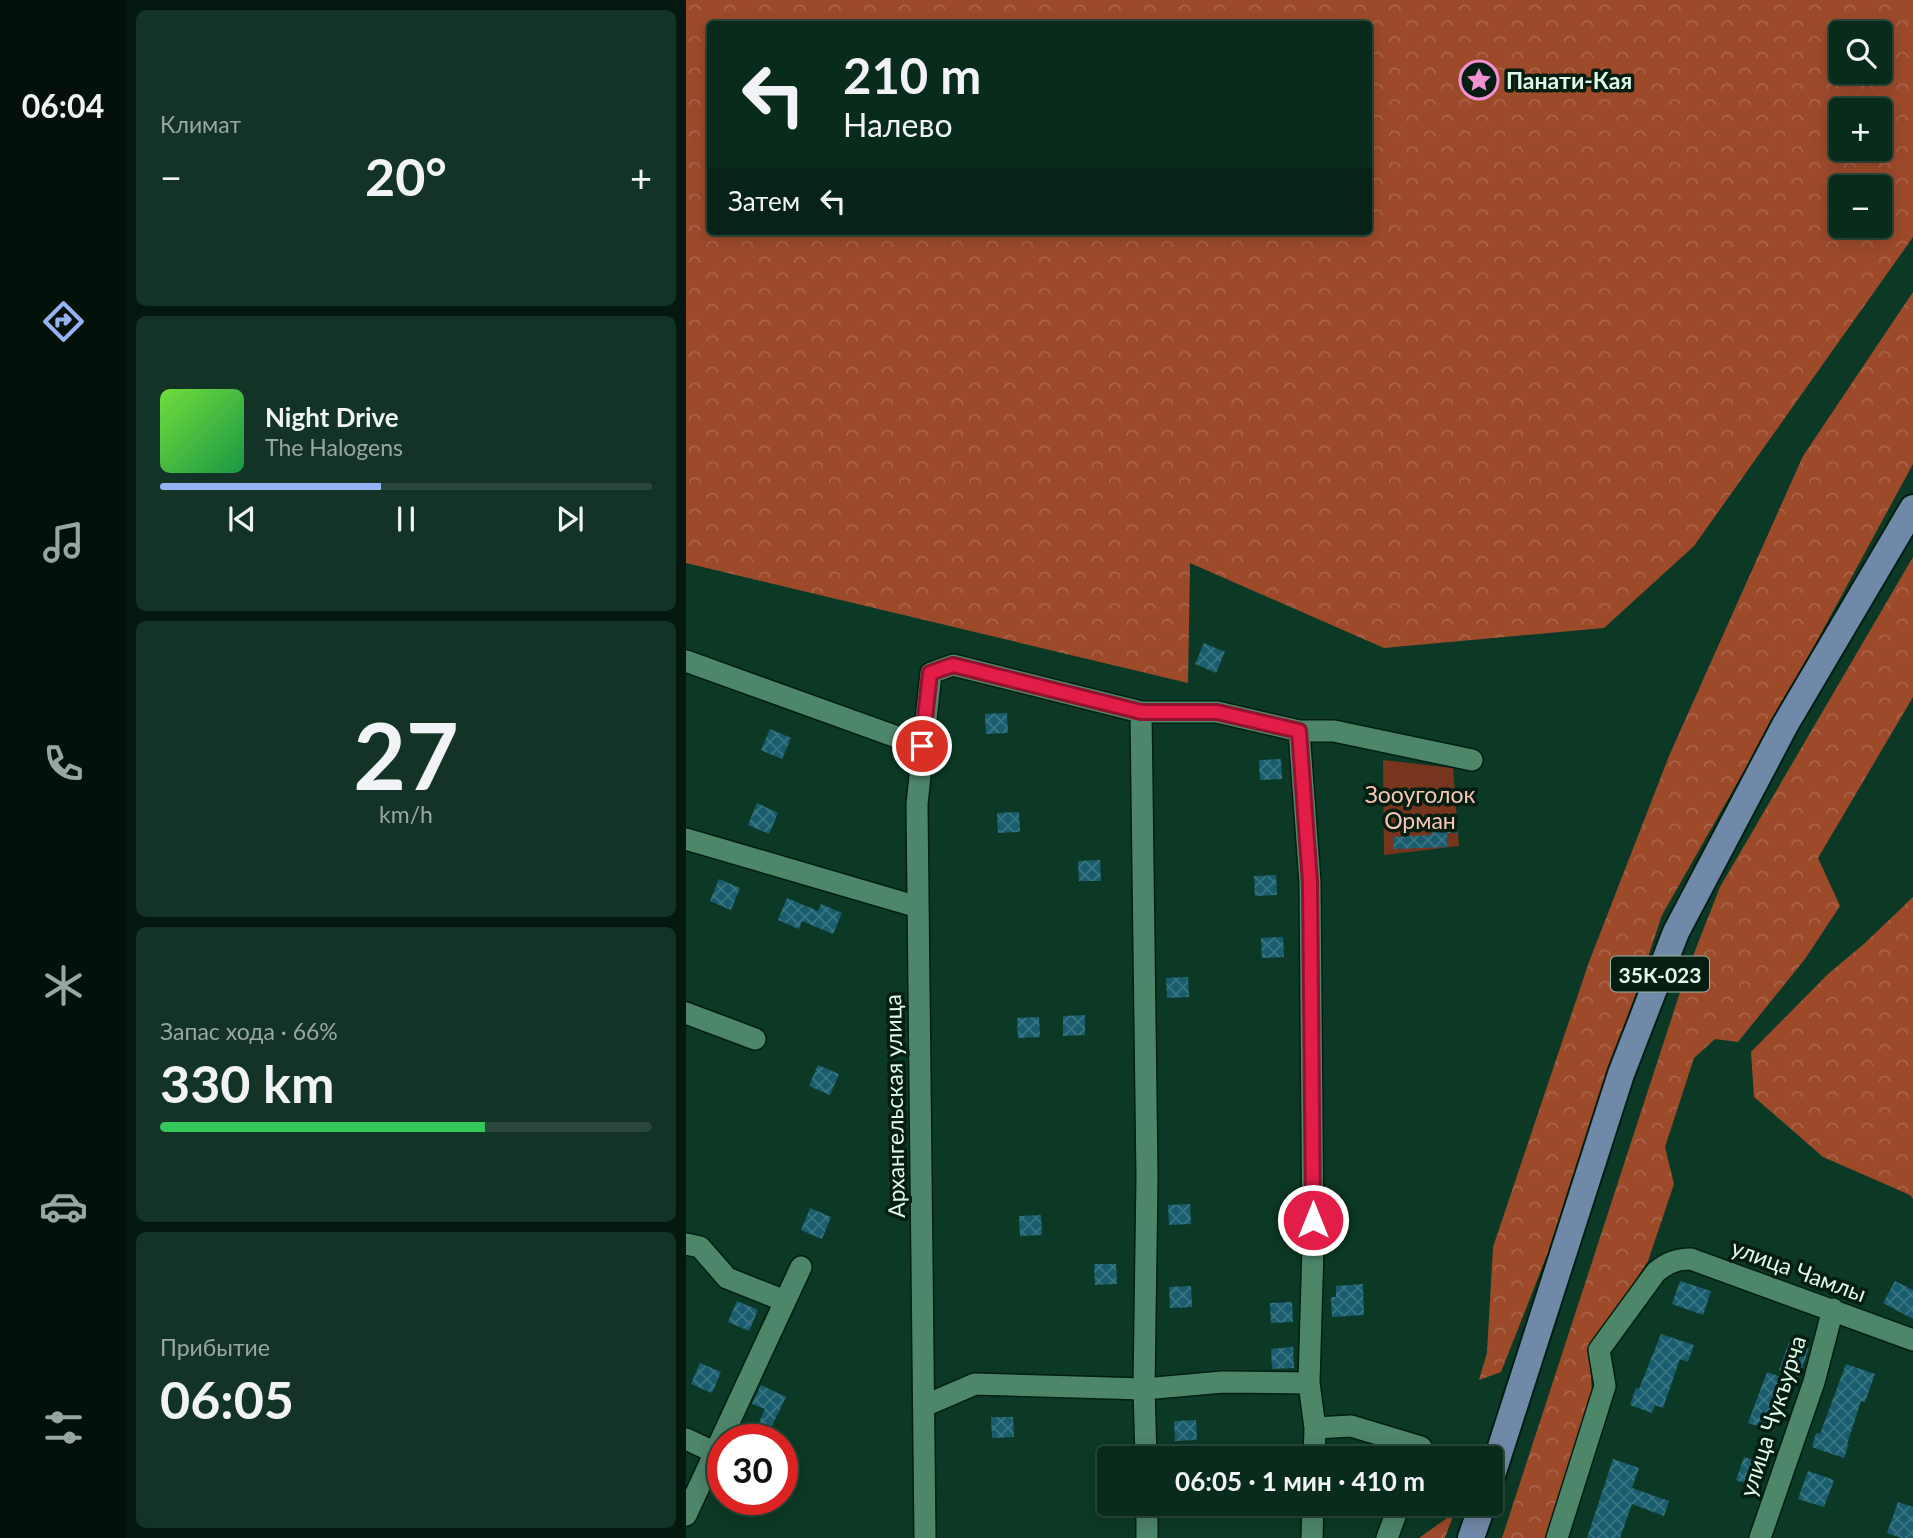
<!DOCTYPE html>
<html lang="ru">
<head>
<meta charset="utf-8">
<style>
  body { margin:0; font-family:Lato,sans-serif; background:#123325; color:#f1f3f6; height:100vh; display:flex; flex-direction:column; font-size:26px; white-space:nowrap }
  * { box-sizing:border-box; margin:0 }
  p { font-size:23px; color:#99a7a3 }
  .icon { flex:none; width:38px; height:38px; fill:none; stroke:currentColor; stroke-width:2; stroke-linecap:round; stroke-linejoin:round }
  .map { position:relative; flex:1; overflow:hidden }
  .panel { display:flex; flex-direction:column; gap:10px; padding:10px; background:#05180f; width:560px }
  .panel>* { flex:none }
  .banner { position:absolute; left:21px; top:21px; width:665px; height:214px; border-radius:7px; box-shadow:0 4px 18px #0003,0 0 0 2px #29473b; background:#092b1c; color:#f1f3f6; overflow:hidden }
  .buttons { position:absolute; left:1143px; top:21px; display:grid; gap:14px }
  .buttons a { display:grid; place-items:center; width:63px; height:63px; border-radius:7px; background:#092b1c; box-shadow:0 4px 18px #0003,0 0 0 2px #29473b; font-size:35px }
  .speed { position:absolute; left:21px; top:1424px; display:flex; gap:14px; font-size:35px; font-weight:700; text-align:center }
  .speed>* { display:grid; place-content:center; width:91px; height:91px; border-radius:50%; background:#092b1c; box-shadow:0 4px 18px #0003,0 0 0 2px #29473b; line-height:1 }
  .speed .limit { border:10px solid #d22; background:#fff; color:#111 }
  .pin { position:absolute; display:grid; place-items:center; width:60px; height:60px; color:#fff; margin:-30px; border:4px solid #fff; border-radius:50%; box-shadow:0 2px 7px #0007 }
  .me { position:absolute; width:77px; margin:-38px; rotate:0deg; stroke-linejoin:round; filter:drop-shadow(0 0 5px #0008) }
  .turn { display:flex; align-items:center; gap:24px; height:147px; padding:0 21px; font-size:32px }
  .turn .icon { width:91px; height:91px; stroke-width:2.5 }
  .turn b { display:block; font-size:49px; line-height:60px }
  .then { display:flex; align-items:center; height:66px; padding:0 21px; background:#0003; gap:14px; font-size:26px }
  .big { font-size:52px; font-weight:700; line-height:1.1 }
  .panel .widget { flex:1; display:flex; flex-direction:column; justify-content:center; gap:10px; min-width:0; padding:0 24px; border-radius:10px; background:#123325 }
  .panel .dial { align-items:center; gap:0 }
  .dial b { font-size:91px; line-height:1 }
  .song { display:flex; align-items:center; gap:21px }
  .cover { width:84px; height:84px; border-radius:10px; background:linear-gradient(135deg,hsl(100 70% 55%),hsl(140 70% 35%)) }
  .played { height:7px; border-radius:4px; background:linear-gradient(90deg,#95b2f1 45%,#29473b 45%) }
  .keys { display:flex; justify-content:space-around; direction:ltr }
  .heat { display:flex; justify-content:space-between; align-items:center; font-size:38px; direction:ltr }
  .charge { height:10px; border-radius:5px; background:linear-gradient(90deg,#34c759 66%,#29473b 0) }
  .trip { position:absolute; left:411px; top:1446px; width:406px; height:70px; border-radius:7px; background:#092b1c; box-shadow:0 4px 18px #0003,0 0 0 2px #29473b; font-weight:700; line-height:70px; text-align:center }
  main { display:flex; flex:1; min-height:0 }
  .dock { display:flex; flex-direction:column; width:126px; justify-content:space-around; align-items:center; background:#04110b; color:#99a7a3 }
  .dock .icon { width:49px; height:49px }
  .dock .active { color:#95b2f1 }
  .dock b { font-size:32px; color:#f1f3f6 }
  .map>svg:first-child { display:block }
</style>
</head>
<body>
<main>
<nav class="dock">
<b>06:04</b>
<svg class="icon active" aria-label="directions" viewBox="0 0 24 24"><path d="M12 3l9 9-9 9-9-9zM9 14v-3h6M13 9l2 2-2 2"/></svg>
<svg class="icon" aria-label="music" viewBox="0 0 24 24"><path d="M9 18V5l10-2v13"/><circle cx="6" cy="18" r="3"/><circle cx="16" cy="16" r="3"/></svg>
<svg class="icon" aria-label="phone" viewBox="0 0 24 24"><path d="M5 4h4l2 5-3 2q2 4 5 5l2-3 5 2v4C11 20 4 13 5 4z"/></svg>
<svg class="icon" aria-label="climate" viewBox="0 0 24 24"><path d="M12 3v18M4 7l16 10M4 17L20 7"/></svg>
<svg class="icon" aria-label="car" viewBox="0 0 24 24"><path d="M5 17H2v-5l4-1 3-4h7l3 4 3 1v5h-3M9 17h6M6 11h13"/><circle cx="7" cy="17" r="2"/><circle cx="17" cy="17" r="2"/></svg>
<svg class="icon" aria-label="filters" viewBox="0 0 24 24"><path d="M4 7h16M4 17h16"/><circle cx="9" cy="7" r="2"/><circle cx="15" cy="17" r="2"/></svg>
</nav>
<section class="panel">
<div class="widget"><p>Климат</p>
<div class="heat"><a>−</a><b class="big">20°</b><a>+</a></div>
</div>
<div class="widget">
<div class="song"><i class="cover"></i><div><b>Night Drive</b><p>The Halogens</p></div></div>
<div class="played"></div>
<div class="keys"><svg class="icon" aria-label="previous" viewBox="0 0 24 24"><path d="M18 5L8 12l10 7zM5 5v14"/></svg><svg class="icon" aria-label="pause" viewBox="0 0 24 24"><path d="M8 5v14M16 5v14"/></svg><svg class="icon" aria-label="next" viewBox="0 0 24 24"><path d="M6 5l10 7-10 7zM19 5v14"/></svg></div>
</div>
<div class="widget dial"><b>27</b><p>km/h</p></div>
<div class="widget"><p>Запас хода · 66%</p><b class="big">330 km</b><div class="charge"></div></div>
<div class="widget"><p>Прибытие</p><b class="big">06:05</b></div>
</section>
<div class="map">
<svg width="1227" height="1538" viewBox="0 0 1227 1538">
  <defs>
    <pattern id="forest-crowns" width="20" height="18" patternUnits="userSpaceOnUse" patternTransform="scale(1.75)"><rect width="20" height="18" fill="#9d4a2b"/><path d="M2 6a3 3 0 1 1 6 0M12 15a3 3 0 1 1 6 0" fill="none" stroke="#aa654a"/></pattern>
    <pattern id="building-cross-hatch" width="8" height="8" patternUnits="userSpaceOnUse" patternTransform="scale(1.75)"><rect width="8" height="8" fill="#195d6f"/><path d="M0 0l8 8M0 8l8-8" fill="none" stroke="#3a7584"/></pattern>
  </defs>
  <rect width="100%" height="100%" fill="#0c3926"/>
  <path fill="url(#forest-crowns)" fill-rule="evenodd" d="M0 0H1227V237L1008 546 918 628 698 648 504 563 502 683 0 563ZM24 24H682V231H24ZM1155 33H1194V72H1155ZM1155 110H1194V149H1155ZM1155 187H1194V226H1155Z
    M1227 292V464L1107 685 976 915 872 1227 815 1372 793 1380 801 1353 807 1247 903 962 983 756 1117 456Z
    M1227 557V697L1132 858 1154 906 1119 959 1052 1042 1029 1039 1008 1058 979 1147 988 1184 962 1261 911 1339 904 1364 906 1392 864 1538H816L1000 974 1034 887Z
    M1227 897V1199L1224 1195 1137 1157 1068 1097 1065 1052 1142 974 1179 943Z
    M768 1513 759 1538H733Z"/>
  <path fill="#76351c" d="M697 760 767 768 773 846 698 855Z"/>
  <path fill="url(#building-cross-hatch)" d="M518 643 539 652 530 673 509 664Z
    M321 713 322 733 300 734 299 714Z
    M84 729 105 738 96 759 75 750Z
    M595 759 596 779 574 780 573 760Z
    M71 803 92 813 83 834 62 825Z
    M333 812 334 832 312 833 311 813Z
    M770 814 771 833H761V847L708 849 707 837 746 835 745 815Z
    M414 860 415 881H393L392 861Z
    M590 875 591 895 569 896 568 876Z
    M33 879 54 888 45 910 24 901Z
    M101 898 132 911 135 904 156 913 147 934 116 921 113 929 92 920Z
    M597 937 598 957 576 958 575 938Z
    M502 977 503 997 481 998 480 978Z
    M399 1015V1035L377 1036V1016Z
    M353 1017 354 1037 332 1038 331 1018Z
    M132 1065 153 1074 144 1095 123 1086Z
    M504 1204 505 1224 483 1225 482 1205Z
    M124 1208 145 1217 136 1239 115 1230Z
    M355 1215 356 1235 334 1236 333 1216Z
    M408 1264H430L431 1284 409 1285Z
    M994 1281 1025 1291 1017 1315 986 1304Z
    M1209 1281 1227 1290V1319L1197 1303Z
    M677 1284 678 1315 646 1317 645 1297H650V1286Z
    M505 1286 506 1307 484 1308 483 1287Z
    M51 1301 72 1310 63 1331 42 1322Z
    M606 1302 607 1322 585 1323 584 1303Z
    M975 1334 1008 1345 1002 1362 994 1359 977 1408 969 1405 966 1413 944 1405 950 1388 953 1389Z
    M1103 1342 1123 1348 1113 1377 1093 1370Z
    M607 1347 608 1368 586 1369 585 1349Z
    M14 1363 35 1372 26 1393 5 1384Z
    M1160 1364 1189 1374 1179 1402 1175 1401 1161 1444H1163L1158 1458 1126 1447 1130 1433 1134 1434Z
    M1081 1372 1101 1379 1093 1404 1096 1405 1087 1431 1062 1423Z
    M75 1385 100 1397 79 1440H65L79 1409 66 1404Z
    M305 1417H327L328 1437 306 1438Z
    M510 1420 511 1440 489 1441 488 1421Z
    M1058 1457 1079 1464 1071 1487 1050 1480Z
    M927 1459 953 1468 946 1488 983 1501 978 1516 946 1504 934 1538H901Z
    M1122 1471 1148 1480 1138 1507 1112 1499Z
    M1212 1502 1227 1507V1538H1215L1201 1533Z"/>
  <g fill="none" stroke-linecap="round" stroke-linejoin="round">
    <defs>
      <path id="minor" d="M0 661 236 746
        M455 712 461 1177 458 1389 460 1458
        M613 731 624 882 627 1247 623 1383 629 1428 665 1426 735 1447 731 1458
        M0 839 232 907
        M0 1013 69 1039
        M0 1244 14 1247 41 1278 99 1301
        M238 1406 289 1384 458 1389 537 1382 623 1383
        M0 1439 30 1453
        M628 1458 629 1428
        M461 1503V1538
        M0 1515 115 1267
        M239 1538 231 804 245 673 267 665 455 712H531L613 731H648L786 760
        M626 1538 627 1503
        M701 1538 714 1503
        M871 1538 919 1386 913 1350 970 1272C981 1263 990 1259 1005 1259L1227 1340
        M1074 1538 1128 1382 1147 1309"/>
      <path id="major" d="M805 1478 935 1074 990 932 1099 725 1227 508
        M785 1538 797 1503"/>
    </defs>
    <use href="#minor" stroke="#011e11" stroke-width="24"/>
    <use href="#major" stroke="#011e11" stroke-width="30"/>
    <use href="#minor" stroke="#4e866a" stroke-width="21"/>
    <use href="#major" stroke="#7189a9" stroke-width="26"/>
  </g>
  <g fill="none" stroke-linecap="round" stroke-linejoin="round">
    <defs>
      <path id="route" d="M236 746 244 673 267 665 455 712H531L613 731 624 882 627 1220"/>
    </defs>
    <use href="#route" stroke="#92132f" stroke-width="18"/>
    <use href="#route" stroke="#e11d48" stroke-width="12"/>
  </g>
  <defs>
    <symbol id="sight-ring" viewBox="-11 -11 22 22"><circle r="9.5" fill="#061d12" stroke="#f491d3" stroke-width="1.5"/><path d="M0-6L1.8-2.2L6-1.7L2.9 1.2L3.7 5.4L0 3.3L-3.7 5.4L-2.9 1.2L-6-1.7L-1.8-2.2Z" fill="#f491d3"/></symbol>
  </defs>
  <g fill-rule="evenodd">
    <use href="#sight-ring" x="771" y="58" width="44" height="44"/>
  </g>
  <g text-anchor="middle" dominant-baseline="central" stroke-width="7" stroke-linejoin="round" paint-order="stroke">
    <rect fill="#061d12" stroke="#9cb8a9" stroke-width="2" x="925" y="956.5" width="98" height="35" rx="5"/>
    <g font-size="21" font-weight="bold" fill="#ddfaea">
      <text x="974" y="974">35К-023</text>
    </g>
    <g font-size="23" font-weight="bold" fill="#ddfaea" stroke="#061d12" text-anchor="start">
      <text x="820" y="80">Панати-Кая</text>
    </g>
    <g font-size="23" fill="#f7c7b6" stroke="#061d12">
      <text x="734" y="794">Зооуголок<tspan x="734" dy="26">Орман</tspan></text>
    </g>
    <g font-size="23" fill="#ddfaea" stroke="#061d12">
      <text transform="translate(208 1106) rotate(-91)">Архангельская улица</text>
      <text transform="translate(1113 1270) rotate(20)">улица Чамлы</text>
      <text transform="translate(1086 1416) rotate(-72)">улица Чукъурча</text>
    </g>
  </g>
</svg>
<div class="buttons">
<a><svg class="icon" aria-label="search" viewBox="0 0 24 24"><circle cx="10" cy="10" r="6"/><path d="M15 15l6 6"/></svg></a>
<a>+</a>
<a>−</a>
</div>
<div class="speed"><div class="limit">30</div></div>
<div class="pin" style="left:236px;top:746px;background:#d93025"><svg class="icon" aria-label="arrive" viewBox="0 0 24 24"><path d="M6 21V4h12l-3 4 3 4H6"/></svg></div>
<svg class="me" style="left:627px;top:1220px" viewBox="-20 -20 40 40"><circle r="17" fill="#e11d48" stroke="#fff" stroke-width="3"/><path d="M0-11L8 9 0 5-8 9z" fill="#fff"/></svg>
<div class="trip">06:05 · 1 мин · 410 m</div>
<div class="banner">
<div class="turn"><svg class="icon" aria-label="left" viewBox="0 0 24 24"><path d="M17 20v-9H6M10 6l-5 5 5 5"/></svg><div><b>210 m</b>Налево</div></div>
<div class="then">Затем<svg class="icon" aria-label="left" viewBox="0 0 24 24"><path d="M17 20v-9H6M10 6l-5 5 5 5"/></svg></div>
</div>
</div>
</main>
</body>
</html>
